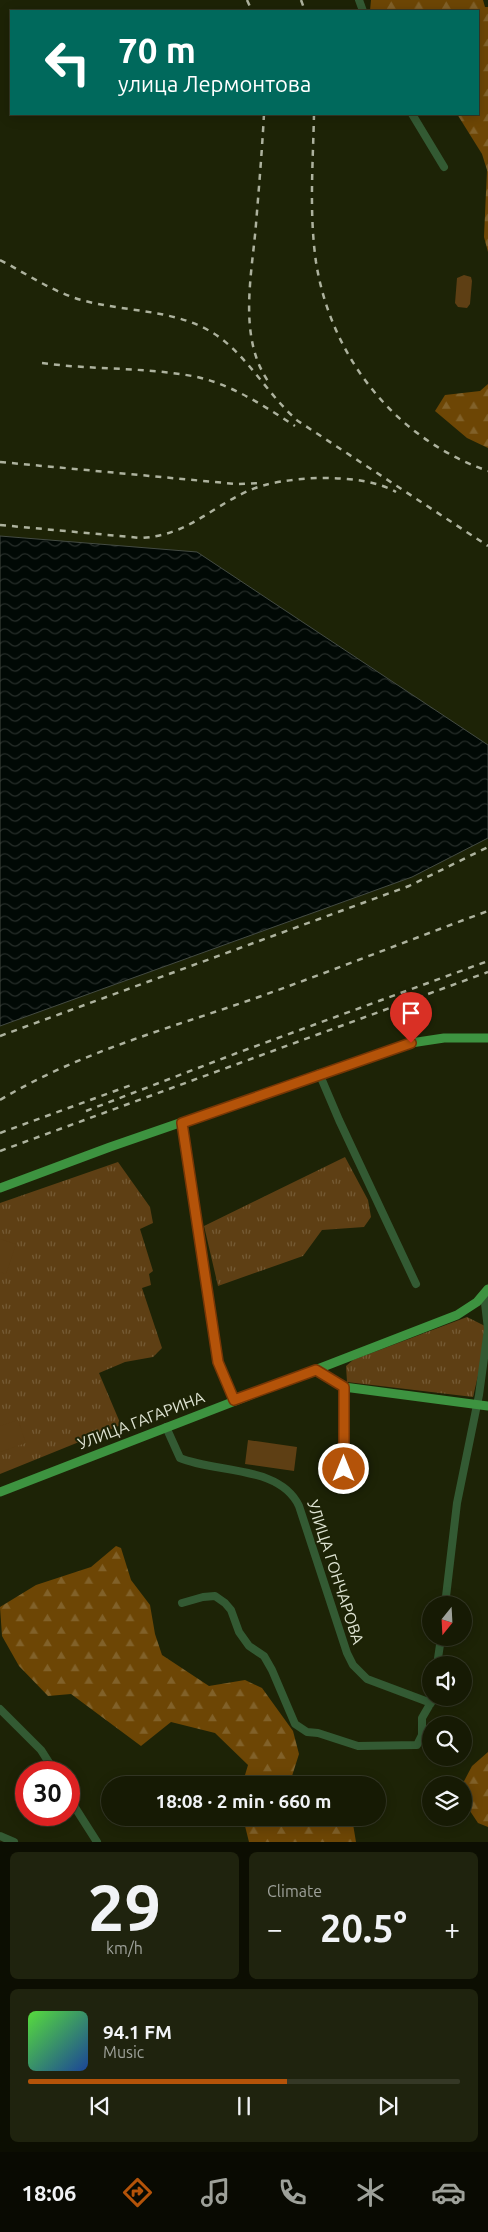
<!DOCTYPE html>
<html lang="en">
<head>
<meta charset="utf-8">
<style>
  body { margin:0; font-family:Ubuntu,sans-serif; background:#1f230e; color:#f1f3f6; height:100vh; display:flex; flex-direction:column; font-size:19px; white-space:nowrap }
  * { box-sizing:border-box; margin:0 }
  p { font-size:16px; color:#9ea19a }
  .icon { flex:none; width:28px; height:28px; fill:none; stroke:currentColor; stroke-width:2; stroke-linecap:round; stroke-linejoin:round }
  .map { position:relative; height:1842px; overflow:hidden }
  .sheet { display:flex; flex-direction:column; gap:10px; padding:10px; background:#0c0e02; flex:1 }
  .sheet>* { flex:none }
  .hud { position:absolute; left:10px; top:10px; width:469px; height:105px; border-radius:0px; box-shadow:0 2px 12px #0003,0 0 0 1px #353826; background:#00695c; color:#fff; overflow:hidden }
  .needle { width:32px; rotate:198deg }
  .fabs { position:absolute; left:422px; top:1596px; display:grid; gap:10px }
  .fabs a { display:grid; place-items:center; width:50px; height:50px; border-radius:50%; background:#161a04; box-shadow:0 2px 12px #0003,0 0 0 1px #353826; font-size:25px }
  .speed { position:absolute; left:15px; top:1761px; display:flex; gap:10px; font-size:25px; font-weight:700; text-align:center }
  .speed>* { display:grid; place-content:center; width:65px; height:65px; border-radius:50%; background:#161a04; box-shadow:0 2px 12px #0003,0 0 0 1px #353826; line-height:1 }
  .speed .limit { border:8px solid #d22; background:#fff; color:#111 }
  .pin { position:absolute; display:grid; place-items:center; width:42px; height:42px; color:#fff; margin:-51px -21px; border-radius:50% 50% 50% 0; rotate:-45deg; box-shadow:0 0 5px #0007 }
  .pin .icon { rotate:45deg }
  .me { position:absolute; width:55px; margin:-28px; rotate:0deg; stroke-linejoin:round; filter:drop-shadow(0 0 4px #0008) }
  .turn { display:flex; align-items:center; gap:18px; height:105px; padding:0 25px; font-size:22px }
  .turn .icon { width:65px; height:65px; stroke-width:2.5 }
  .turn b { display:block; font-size:35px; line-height:42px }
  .big { font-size:38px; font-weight:700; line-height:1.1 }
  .sheet .tile { flex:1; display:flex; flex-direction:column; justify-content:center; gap:8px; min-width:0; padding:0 18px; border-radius:8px; background:#1f230e }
  .sheet .dial { align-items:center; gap:0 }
  .dial b { font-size:65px; line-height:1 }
  .song { display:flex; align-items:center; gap:15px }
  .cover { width:60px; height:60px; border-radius:8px; background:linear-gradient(135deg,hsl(110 70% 55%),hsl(220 70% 35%)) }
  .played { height:5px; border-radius:2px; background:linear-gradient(90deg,#b45309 60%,#353826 60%) }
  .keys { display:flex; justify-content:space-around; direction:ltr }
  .heat { display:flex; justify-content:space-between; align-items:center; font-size:28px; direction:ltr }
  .sheet .tiles { flex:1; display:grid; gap:10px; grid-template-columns:1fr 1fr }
  .tile:last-child { grid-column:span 2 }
  .trip { position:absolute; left:101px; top:1776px; width:285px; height:50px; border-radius:25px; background:#161a04; box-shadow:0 2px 12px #0003,0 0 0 1px #353826; font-weight:700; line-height:50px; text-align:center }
  .tabs { display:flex; height:80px; justify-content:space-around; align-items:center; background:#090a02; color:#9ea19a }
  .tabs .icon { width:35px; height:35px }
  .tabs .selected { color:#b45309 }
  .tabs b { font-size:22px; color:#f1f3f6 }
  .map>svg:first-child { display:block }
</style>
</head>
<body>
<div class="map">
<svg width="488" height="1842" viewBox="0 0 488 1842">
  <defs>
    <pattern id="grass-tufts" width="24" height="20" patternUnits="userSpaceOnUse" patternTransform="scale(1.25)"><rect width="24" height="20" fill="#5e3f14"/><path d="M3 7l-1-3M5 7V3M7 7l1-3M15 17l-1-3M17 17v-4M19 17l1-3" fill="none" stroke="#755b35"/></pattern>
    <pattern id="forest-firs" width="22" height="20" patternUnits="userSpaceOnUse" patternTransform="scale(1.25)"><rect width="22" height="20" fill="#6d4605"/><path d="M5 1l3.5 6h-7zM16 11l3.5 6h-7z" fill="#816129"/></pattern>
    <pattern id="water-waves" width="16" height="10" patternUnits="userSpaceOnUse" patternTransform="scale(1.25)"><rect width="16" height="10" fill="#010905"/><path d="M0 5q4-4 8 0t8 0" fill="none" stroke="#262d29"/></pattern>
  </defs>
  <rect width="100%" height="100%" fill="#1d2306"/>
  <path fill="url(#grass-tufts)" d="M345 1157 368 1200 371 1217 364 1227 322 1230 303 1256 218 1286 204 1226Z
    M118 1162 150 1207 153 1223 140 1229 153 1271 149 1274 151 1285 142 1288 162 1348 153 1357 125 1362 99 1373 121 1425 0 1474V1203Z
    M467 1317 485 1326 480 1367 473 1397 347 1382 346 1366 353 1360Z"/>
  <path fill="url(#forest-firs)" d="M371 0H483L485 7H488V252L484 237 487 170 482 154 457 114H478V11H370Z
    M488 384V448L467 438 435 411 445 395 480 391Z
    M116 1546 121 1548 131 1580 150 1605 155 1634 162 1655 209 1686 245 1680 262 1688 293 1731 299 1754 292 1776 307 1785H242L248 1765 215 1733 171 1722 141 1746 71 1694 48 1696 19 1666 2 1636 0 1607 36 1585 91 1567Z
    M488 1752V1827L478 1823 464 1802V1785H462L472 1766Z
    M243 1818H352L356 1842H249Z"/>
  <path fill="#5e3f14" d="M464 275 471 277 472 281 470 304 467 308 458 307 455 303 457 278Z
    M0 1239 16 1244 6 1274 0 1272Z
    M18 1420 26 1443 0 1452V1426Z
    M248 1440 297 1447 294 1471 245 1464Z"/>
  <path fill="url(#water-waves)" stroke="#444b43" d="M0 536 197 552 488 745V838L412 877 0 1026Z"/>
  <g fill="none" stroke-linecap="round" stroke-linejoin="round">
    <path stroke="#335a33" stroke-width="8" d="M359 0 363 11
      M412 114 444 167
      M319 1073 339 1120 416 1284
      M182 1123 218 1361 234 1400
      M166 1427 180 1458C215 1473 280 1465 299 1506L347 1653 353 1665 367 1679 431 1703
      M344 1485V1387
      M182 1603 203 1597 215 1596 225 1603 231 1610 239 1632 249 1646 264 1656 272 1670 295 1724 307 1732 318 1733 358 1746 417 1745 422 1735V1718L433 1699
      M445 1605 457 1503 479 1395 488 1329 484 1295
      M437 1665 441 1638
      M0 1709 41 1750 55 1772
      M69 1798 97 1842
      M0 1836 14 1842"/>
    <path stroke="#3d9340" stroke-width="9" d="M0 1188 110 1147 411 1043 444 1038H488
      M316 1370 344 1387 488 1406
      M0 1492 457 1315 477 1302 488 1289"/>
    <path stroke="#adb29e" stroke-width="2.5" stroke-dasharray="6 6" stroke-linecap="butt" d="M247 0 252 11
      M301 0 305 11
      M264 114C262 151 259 187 256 224 252 275 237 339 270 384
      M314 114C313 163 309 213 316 262 331 358 396 439 488 471
      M0 260C29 275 54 293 85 301 132 313 184 309 223 340 251 362 270 397 298 421L488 546
      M42 363C92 370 143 367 192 376 230 383 264 406 295 426
      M0 462 236 484 261 483
      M0 525 141 538C188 535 208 509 248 491 282 475 363 472 396 492
      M0 1036 409 886 488 847
      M0 1100C78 1053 167 1029 253 999 332 971 409 940 488 911
      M86 1111 237 1053 488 961
      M0 1133 134 1084
      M0 1151 488 972"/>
  </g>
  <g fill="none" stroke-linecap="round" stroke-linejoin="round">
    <defs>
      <path id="route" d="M344 1469V1387L316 1370 234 1400 218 1362 182 1123 411 1043"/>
    </defs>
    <use href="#route" stroke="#753606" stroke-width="12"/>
    <use href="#route" stroke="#b45309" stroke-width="9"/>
  </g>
  <g text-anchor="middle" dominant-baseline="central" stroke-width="4" stroke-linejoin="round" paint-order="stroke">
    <g font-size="16" fill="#dfe4d3" stroke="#1d2306">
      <text transform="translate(141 1420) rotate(-21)">УЛИЦА ГАГАРИНА</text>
      <text transform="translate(336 1572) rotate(72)">УЛИЦА ГОНЧАРОВА</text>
    </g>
  </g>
</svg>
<div class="fabs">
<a><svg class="needle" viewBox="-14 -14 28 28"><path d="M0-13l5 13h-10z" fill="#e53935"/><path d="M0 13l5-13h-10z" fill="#9ea19a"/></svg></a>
<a><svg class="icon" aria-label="sound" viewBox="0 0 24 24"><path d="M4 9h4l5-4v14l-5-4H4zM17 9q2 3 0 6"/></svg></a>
<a><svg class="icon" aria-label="search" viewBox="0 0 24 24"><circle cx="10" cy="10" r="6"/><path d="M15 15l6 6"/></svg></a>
<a><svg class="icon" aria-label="layers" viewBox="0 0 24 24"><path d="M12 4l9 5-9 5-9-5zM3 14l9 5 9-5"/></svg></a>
</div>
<div class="speed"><div class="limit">30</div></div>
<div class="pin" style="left:411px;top:1043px;background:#d93025"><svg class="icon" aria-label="arrive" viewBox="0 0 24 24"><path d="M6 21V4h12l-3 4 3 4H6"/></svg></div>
<svg class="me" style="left:344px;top:1469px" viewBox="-20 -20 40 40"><circle r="17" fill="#b45309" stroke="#fff" stroke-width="3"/><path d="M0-11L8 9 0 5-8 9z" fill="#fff"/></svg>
<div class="trip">18:08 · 2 min · 660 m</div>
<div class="hud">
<div class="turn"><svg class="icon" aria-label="left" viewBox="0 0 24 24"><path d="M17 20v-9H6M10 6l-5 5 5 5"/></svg><div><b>70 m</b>улица Лермонтова</div></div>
</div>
</div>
<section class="sheet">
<div class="tiles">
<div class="tile dial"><b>29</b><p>km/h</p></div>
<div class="tile"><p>Climate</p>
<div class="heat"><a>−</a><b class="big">20.5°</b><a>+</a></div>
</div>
<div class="tile">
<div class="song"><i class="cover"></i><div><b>94.1 FM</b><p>Music</p></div></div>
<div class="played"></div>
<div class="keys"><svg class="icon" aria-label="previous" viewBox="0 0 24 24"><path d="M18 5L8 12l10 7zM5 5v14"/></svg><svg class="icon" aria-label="pause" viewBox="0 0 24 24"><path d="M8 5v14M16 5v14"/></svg><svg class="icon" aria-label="next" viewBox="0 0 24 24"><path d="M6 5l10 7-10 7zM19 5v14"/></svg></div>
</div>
</div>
</section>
<nav class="tabs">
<b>18:06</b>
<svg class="icon selected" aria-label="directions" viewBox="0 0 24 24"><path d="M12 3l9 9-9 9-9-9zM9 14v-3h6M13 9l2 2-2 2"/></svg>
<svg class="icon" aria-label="music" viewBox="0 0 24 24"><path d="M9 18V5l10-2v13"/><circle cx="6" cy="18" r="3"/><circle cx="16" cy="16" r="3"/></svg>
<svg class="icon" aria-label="phone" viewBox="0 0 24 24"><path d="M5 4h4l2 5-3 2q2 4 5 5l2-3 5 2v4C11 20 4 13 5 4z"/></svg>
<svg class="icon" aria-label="climate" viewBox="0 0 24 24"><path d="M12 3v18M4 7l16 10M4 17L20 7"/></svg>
<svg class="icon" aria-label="car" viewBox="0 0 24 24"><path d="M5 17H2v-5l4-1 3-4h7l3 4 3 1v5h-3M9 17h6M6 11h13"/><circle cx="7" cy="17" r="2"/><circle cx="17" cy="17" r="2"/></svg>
</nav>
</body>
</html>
